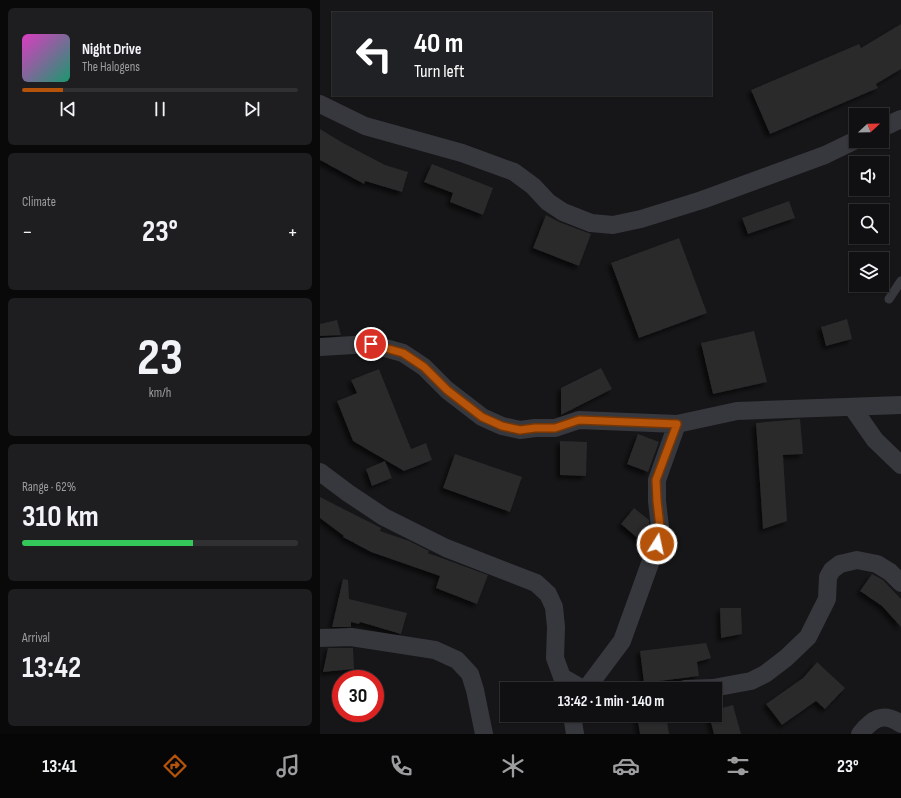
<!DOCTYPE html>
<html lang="en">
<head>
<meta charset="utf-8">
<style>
  body { margin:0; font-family:"Sofia Sans Condensed",sans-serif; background:#1e1e20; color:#f1f3f6; height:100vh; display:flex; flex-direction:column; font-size:15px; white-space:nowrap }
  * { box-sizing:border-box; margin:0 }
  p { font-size:13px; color:#9c9d9f }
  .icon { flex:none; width:22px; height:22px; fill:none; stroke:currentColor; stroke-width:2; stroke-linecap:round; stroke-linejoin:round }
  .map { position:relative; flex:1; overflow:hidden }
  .sheet { display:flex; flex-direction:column; gap:8px; padding:8px; background:#09090a; width:320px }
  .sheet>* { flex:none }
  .top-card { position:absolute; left:12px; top:12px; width:380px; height:84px; border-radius:0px; box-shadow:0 1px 3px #0004,0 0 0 1px #303032; background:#202124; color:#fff; overflow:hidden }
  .needle { width:26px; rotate:68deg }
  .fabs { position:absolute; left:529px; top:108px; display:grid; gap:8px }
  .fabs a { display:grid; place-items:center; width:40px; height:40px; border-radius:0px; background:#101012; box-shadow:0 1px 3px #0004,0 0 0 1px #303032; font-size:20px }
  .speed { position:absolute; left:12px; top:670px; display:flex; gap:8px; font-size:20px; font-weight:700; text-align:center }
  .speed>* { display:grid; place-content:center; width:52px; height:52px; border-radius:50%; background:#101012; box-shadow:0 1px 3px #0004,0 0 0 1px #303032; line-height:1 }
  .speed .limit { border:6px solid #d22; background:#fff; color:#111 }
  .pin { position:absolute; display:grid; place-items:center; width:34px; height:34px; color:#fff; margin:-17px; border:2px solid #fff; border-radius:50%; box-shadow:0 1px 4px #0007 }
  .me { position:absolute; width:44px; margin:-22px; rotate:10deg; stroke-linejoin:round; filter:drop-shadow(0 0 3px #0008) }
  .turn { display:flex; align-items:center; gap:14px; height:84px; padding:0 16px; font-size:18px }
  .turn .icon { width:52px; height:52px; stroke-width:2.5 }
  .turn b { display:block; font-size:28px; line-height:34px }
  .big { font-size:30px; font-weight:700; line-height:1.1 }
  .sheet .tile { flex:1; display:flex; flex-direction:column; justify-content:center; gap:6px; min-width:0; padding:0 14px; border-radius:6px; background:#1e1e20 }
  .sheet .dial { align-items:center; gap:0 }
  .dial b { font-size:52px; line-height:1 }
  .song { display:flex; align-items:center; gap:12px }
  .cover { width:48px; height:48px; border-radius:6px; background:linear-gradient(135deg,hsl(310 70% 55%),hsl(160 70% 35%)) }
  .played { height:4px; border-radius:2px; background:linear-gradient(90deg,#b45309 15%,#303032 15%) }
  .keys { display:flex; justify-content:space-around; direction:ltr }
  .heat { display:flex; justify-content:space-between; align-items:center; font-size:22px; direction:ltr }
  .charge { height:6px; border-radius:3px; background:linear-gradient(90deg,#34c759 62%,#303032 0) }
  .trip { position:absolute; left:180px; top:682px; width:222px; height:40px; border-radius:0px; background:#101012; box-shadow:0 1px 3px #0004,0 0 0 1px #303032; font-weight:700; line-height:40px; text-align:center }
  .dock { display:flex; height:64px; justify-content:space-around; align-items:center; background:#060607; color:#9c9d9f }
  .dock .icon { width:28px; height:28px }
  .dock .current { color:#b45309 }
  .dock b { font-size:18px; color:#f1f3f6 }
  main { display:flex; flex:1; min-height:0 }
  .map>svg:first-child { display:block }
</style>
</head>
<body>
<main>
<section class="sheet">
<div class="tile">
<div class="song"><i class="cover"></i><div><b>Night Drive</b><p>The Halogens</p></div></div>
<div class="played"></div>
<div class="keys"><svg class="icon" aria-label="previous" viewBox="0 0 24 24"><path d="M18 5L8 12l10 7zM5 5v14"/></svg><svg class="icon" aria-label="pause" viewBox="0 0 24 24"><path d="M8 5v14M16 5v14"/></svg><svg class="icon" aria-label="next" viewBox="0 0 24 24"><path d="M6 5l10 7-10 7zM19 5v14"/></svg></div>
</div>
<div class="tile"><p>Climate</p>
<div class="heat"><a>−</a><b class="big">23°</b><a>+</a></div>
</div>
<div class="tile dial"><b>23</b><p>km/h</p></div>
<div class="tile"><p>Range · 62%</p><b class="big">310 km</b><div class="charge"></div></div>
<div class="tile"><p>Arrival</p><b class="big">13:42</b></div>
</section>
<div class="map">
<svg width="581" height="734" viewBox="0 0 581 734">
  <defs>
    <filter id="shadow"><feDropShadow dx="-3.5" dy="3.5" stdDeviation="2" flood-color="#0009"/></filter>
  </defs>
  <rect width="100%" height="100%" fill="#161618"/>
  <path fill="#29292c" filter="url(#shadow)" d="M581 24V69L556 84 558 88 450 134 431 90 539 44 541 48Z
    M0 129 23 143 65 165 88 172 82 192 45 181 44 184 0 160Z
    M112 164 173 188 163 215 130 202 133 193 104 182Z
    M469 201 475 218 428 234 422 218Z
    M226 215 239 222 271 234 259 266 213 248Z
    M359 238 387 313 319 338 291 263Z
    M527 319 532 339 506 346 501 327Z
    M17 320 21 335 0 336V324Z
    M434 331 447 382 393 394 381 343Z
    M281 368 292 389 241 415V388Z
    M59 369 91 449 106 443 112 460 84 471 33 441 17 401 37 393 31 380Z
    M480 419 483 454 463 455 467 521 443 529 436 423Z
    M318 434 339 442 328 472 307 464Z
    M240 441 267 442 266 476 240 475Z
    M135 454 202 477 190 512 123 488Z
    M65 461 72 478 52 486 46 469Z
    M0 497 61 528 60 531 89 541 109 551 108 553 168 575 157 604 116 588 120 576 51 552 23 537 24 536 0 518Z
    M314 508 329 520V531L321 541 301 524Z
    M552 574 563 580 581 599V627L562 606 540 591Z
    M23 579 28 580 29 599 87 613 81 634 40 622 39 624 31 622V627H12Z
    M400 608H421L422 634 401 638Z
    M386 643 391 658 377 662 379 676 324 683 320 651Z
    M8 648H33L34 669 3 672Z
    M497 662 525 688 505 709 496 701 462 725 446 704 483 678Z
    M413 705 421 734H394L389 715H395V710Z
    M317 715H346L349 734H320Z"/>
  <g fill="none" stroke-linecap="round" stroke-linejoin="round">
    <path stroke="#37383d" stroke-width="9" d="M569 299 581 281"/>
    <path stroke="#37383d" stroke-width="18" d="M0 104 45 126 142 153 194 172 213 186 228 202 243 212 271 223 293 225 321 219 382 200 505 155 536 140
      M562 128 581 119
      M0 347 51 344 83 353 104 367 127 390 162 417 182 426 200 430 215 428H235L259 420 357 424 417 411 581 405
      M532 407 555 440 581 465
      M0 472 28 493 64 517 126 548 216 583 228 594 234 607 236 627 235 658 242 677 263 689
      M0 638 31 637 115 650 137 660 150 674 155 690 164 734
      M266 689 302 641 337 544 340 527 337 501V480L357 424
      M365 689 393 688 431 681 445 674 466 658 488 637 507 599 508 577 512 570 520 564 537 560 557 564 570 572 581 583
      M252 715 255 734
      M540 734C552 719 563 711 581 724"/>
  </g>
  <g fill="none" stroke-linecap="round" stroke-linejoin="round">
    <defs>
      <path id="route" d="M51 344 83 353 104 367 127 390 162 417 182 426 200 430 215 428H235L259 420 357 424 336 480 337 501 340 527 337 544"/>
    </defs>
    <use href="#route" stroke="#753606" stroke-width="10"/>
    <use href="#route" stroke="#b45309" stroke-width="7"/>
  </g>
</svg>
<div class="fabs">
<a><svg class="needle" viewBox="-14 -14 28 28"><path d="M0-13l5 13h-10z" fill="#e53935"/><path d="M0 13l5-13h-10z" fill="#9c9d9f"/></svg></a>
<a><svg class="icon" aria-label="sound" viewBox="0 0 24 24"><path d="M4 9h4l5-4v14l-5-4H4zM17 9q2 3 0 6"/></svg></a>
<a><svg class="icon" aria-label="search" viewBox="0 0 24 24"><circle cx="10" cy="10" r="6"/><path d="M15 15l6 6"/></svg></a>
<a><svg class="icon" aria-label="layers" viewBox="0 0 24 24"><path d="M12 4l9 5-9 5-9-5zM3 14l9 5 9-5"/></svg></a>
</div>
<div class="speed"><div class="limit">30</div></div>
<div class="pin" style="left:51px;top:344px;background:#d93025"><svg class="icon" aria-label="arrive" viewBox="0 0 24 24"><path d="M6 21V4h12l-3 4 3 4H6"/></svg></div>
<svg class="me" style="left:337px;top:544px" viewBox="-20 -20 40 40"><circle r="17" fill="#b45309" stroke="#fff" stroke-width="3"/><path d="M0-11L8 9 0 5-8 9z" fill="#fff"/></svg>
<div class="trip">13:42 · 1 min · 140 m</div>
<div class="top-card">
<div class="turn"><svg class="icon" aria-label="left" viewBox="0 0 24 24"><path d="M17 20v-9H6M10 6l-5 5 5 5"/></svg><div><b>40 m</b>Turn left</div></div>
</div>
</div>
</main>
<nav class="dock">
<b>13:41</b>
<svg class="icon current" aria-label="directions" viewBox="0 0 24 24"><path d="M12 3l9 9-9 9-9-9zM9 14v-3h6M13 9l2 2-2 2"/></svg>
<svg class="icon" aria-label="music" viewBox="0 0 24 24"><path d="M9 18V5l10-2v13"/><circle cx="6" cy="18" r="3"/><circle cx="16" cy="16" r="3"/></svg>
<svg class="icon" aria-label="phone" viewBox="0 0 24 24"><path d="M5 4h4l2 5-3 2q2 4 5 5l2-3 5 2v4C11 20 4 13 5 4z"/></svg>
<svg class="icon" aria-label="climate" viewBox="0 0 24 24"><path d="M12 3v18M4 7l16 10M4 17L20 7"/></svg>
<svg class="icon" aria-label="car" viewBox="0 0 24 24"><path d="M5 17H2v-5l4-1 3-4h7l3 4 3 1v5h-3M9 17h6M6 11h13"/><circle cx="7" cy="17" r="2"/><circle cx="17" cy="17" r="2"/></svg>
<svg class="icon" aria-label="filters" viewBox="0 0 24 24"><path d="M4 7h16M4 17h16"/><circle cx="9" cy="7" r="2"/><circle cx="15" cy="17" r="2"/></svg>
<b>23°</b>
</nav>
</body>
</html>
